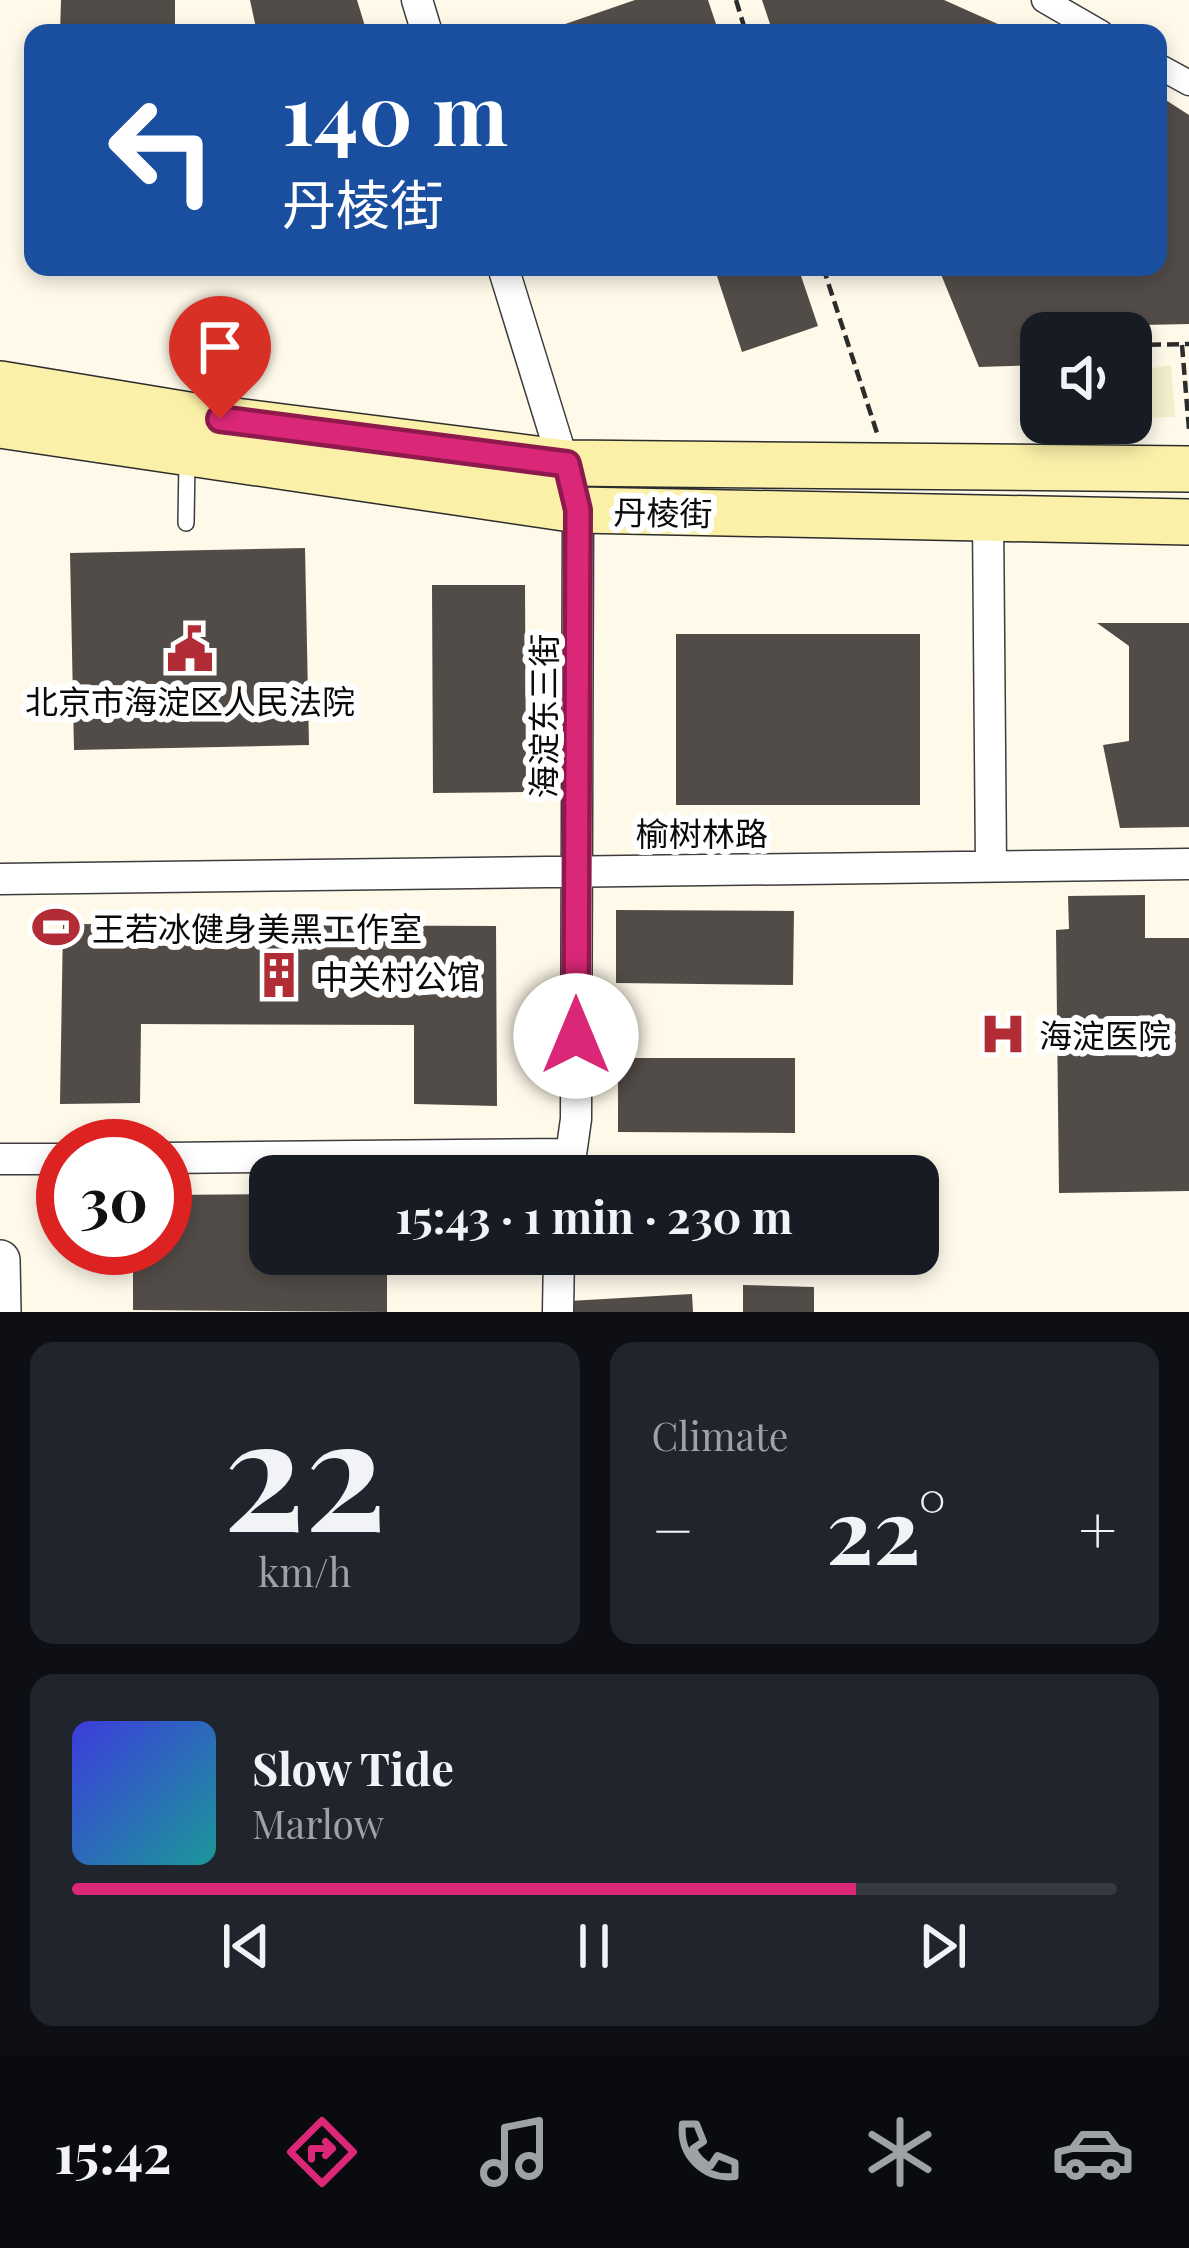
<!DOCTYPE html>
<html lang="en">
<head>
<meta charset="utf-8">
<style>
  body { margin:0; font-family:"Playfair Display","Noto Sans SC",serif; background:#20242c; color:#f1f3f6; height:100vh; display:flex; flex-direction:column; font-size:45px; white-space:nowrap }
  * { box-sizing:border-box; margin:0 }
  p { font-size:39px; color:#9ea1a6 }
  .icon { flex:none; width:66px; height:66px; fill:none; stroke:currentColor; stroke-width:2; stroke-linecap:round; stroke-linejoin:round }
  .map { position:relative; height:1312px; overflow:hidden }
  .side { display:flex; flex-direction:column; gap:30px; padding:30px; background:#0d0f14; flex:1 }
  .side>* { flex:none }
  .top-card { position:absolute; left:24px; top:24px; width:1143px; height:252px; border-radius:24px; box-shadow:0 6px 18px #0003; background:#1a4fa0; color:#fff; overflow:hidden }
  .tools { position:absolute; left:1020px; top:312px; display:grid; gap:24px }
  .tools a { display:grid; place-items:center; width:132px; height:132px; border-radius:24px; background:#171b24; box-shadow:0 6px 18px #0003; font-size:60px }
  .speed { position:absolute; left:36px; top:1119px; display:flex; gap:24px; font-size:60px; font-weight:700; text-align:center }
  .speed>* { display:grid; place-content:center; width:156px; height:156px; border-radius:50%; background:#171b24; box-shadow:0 6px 18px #0003; line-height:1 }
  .speed .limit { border:18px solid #d22; background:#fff; color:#111 }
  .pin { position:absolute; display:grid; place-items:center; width:102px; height:102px; color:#fff; margin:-123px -51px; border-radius:50% 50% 50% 0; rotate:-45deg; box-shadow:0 0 12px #0007 }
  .pin .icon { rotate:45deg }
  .me { position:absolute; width:132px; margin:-66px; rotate:0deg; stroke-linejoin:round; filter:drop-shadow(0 0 9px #0008) }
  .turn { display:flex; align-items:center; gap:42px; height:252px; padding:0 60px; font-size:54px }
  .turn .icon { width:156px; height:156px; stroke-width:2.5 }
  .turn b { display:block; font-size:84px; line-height:102px }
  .big { font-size:90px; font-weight:700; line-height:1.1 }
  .side .card { flex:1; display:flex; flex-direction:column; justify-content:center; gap:18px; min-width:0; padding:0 42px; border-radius:24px; background:#20242c }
  .side .dial { align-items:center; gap:0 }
  .dial b { font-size:156px; line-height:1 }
  .song { display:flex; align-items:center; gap:36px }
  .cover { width:144px; height:144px; border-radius:18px; background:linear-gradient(135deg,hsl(240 70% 55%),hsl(180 70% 35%)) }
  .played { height:12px; border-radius:6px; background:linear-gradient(90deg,#db2777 75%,#363941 75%) }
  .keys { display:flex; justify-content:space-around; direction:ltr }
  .heat { display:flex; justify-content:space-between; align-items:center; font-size:66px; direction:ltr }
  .side .tiles { flex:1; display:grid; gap:30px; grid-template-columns:1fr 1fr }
  .card:last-child { grid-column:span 2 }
  .trip { position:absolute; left:249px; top:1155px; width:690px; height:120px; border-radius:24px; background:#171b24; box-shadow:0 6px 18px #0003; font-weight:700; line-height:120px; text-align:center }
  .tab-bar { display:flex; height:192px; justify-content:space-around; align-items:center; background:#090b0e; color:#9ea1a6 }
  .tab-bar .icon { width:84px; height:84px }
  .tab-bar .current { color:#db2777 }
  .tab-bar b { font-size:54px; color:#f1f3f6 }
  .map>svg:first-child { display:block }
</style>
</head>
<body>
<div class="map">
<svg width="1189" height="1312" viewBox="0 0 1189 1312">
  <rect width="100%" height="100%" fill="#fef9e9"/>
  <path fill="#f2eecb" d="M1171 365 1175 417 1131 418V372Z"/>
  <path fill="#524c48" d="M61 0H175V33H60Z
    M250 0H357L367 33H257Z
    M635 0H708L719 33H539Z
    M762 0H944L1018 33H773Z
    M1158 95 1189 115V324L1096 326 1092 333H1041V365L979 367 938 267H1158Z
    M714 267H798L818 326 742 352Z
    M305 548 309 745 74 750 70 553Z
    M432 585H525L526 792 433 793Z
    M1097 623H1189V827L1120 828 1103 745 1129 741V646Z
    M676 634H920V805H676Z
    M1145 895V938H1189V1191L1059 1193 1056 930 1069 929 1068 896Z
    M616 910 794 911 793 985 616 983Z
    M63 924 496 926 497 1106 414 1104V1025L141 1024 140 1103 60 1104Z
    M618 1058H795V1133L618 1132Z
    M807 1166V1176H685V1171Z
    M270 1194V1254H387V1312L133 1310V1248H165V1195Z
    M743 1285 814 1287V1312H743Z
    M692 1294 693 1312H569V1301Z"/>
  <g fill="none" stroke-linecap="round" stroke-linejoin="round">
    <defs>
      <path id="service" d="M186 523 187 460"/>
      <path id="pedestrian" d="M1044 0 1101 33
        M1158 66 1189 83"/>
      <path id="minor" d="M417 0 427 33
        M503 267 578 510 576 1119 568 1176
        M988 518 991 866
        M0 879 1189 864
        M165 1158 571 1154
        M0 1159H63
        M558 1312 559 1254"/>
      <path id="tertiary" d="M0 1260 1 1312"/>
      <path id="secondary" d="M0 384 188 415 567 463 1189 469
        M0 425 578 510 1189 522"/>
    </defs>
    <use href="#service" stroke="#3d3d3d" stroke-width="18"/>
    <use href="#pedestrian" stroke="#3d3d3d" stroke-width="27"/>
    <use href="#minor" stroke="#3d3d3d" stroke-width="33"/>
    <use href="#tertiary" stroke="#3d3d3d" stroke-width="42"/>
    <use href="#secondary" stroke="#2c2c2c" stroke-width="48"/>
    <path stroke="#2c2c2c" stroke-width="4.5" stroke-dasharray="12 6" stroke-linecap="butt" d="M736 0 746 33
      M823 267 877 433
      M1131 345 1189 344
      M1182 345 1189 429"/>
    <use href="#service" stroke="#fff" stroke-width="15"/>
    <use href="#pedestrian" stroke="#fff" stroke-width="24"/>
    <use href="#minor" stroke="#fff" stroke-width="30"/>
    <use href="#tertiary" stroke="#fff" stroke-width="39"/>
    <use href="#secondary" stroke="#faf0a8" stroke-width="45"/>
  </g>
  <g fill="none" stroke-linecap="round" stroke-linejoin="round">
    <defs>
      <path id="route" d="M220 419 567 464 578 510 576 1036"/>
    </defs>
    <use href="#route" stroke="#8e194d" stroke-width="30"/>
    <use href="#route" stroke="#db2777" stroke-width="21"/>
  </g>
  <defs>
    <symbol id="civic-bare" viewBox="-9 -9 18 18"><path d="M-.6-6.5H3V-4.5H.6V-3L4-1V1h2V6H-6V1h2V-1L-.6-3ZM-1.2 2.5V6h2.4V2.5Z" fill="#b12c34" stroke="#fff" stroke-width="2.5" paint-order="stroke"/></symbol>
    <symbol id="stadium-bare" viewBox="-9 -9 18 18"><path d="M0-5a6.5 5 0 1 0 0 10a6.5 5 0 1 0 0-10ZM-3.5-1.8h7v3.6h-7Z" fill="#b12c34" stroke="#fff" stroke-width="2.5" paint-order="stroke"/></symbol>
    <symbol id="building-bare" viewBox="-9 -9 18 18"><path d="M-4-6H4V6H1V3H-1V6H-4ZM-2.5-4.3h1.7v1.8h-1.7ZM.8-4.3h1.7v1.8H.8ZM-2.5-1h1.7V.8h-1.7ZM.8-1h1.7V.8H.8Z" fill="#b12c34" stroke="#fff" stroke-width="2.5" paint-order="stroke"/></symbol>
    <symbol id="hospital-bare" viewBox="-9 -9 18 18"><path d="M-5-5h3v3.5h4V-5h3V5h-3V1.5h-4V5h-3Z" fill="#b12c34" stroke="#fff" stroke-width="2.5" paint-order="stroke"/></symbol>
  </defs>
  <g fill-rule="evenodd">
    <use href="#civic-bare" x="157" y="616" width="66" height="66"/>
    <use href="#stadium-bare" x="23" y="894" width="66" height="66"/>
    <use href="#building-bare" x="246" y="942" width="66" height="66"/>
    <use href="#hospital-bare" x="970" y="1001" width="66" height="66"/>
  </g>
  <g text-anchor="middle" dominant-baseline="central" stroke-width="12" stroke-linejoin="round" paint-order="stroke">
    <g font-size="33" fill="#0a0a0a" stroke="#fff">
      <text transform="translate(663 511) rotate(1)">丹棱街</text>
      <text transform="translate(542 716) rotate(-90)">海淀东三街</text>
      <text x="702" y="832">榆树林路</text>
    </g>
    <g font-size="33" fill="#0a0a0a" stroke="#fff" text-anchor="start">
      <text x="190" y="700" text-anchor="middle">北京市海淀区人民法院</text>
      <text x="92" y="927">王若冰健身美黑工作室</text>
      <text x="315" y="975">中关村公馆</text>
      <text x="1039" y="1034">海淀医院</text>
    </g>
  </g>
</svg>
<div class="tools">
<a><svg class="icon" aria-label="sound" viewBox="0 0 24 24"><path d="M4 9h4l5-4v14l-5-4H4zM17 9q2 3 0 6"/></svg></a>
</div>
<div class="speed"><div class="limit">30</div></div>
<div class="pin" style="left:220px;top:419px;background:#d93025"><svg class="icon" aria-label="arrive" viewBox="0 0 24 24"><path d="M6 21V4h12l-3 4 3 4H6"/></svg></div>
<svg class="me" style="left:576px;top:1036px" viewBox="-20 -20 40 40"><circle r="19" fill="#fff"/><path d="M0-13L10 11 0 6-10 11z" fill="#db2777"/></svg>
<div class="trip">15:43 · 1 min · 230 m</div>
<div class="top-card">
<div class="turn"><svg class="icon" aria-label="left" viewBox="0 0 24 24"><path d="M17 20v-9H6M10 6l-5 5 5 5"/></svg><div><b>140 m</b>丹棱街</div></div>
</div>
</div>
<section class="side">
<div class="tiles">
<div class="card dial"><b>22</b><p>km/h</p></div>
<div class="card"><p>Climate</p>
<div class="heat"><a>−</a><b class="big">22°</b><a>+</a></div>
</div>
<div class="card">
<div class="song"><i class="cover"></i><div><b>Slow Tide</b><p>Marlow</p></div></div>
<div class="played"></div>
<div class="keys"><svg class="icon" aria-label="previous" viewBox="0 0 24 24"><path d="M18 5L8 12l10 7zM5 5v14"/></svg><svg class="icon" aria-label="pause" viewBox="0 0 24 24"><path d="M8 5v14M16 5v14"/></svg><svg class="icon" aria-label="next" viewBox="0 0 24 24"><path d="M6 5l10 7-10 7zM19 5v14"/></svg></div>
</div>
</div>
</section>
<nav class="tab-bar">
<b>15:42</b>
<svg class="icon current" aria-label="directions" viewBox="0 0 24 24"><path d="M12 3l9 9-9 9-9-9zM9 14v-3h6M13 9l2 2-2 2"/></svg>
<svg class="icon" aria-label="music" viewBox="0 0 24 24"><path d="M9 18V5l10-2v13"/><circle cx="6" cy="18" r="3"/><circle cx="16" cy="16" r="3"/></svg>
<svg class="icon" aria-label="phone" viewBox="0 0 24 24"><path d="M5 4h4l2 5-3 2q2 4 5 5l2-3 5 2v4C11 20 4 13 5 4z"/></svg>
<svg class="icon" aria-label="climate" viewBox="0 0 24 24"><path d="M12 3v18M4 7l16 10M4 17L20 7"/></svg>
<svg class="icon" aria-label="car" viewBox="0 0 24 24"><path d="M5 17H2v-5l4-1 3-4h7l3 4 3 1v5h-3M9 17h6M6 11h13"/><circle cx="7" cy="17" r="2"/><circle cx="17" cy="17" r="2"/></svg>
</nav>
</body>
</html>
